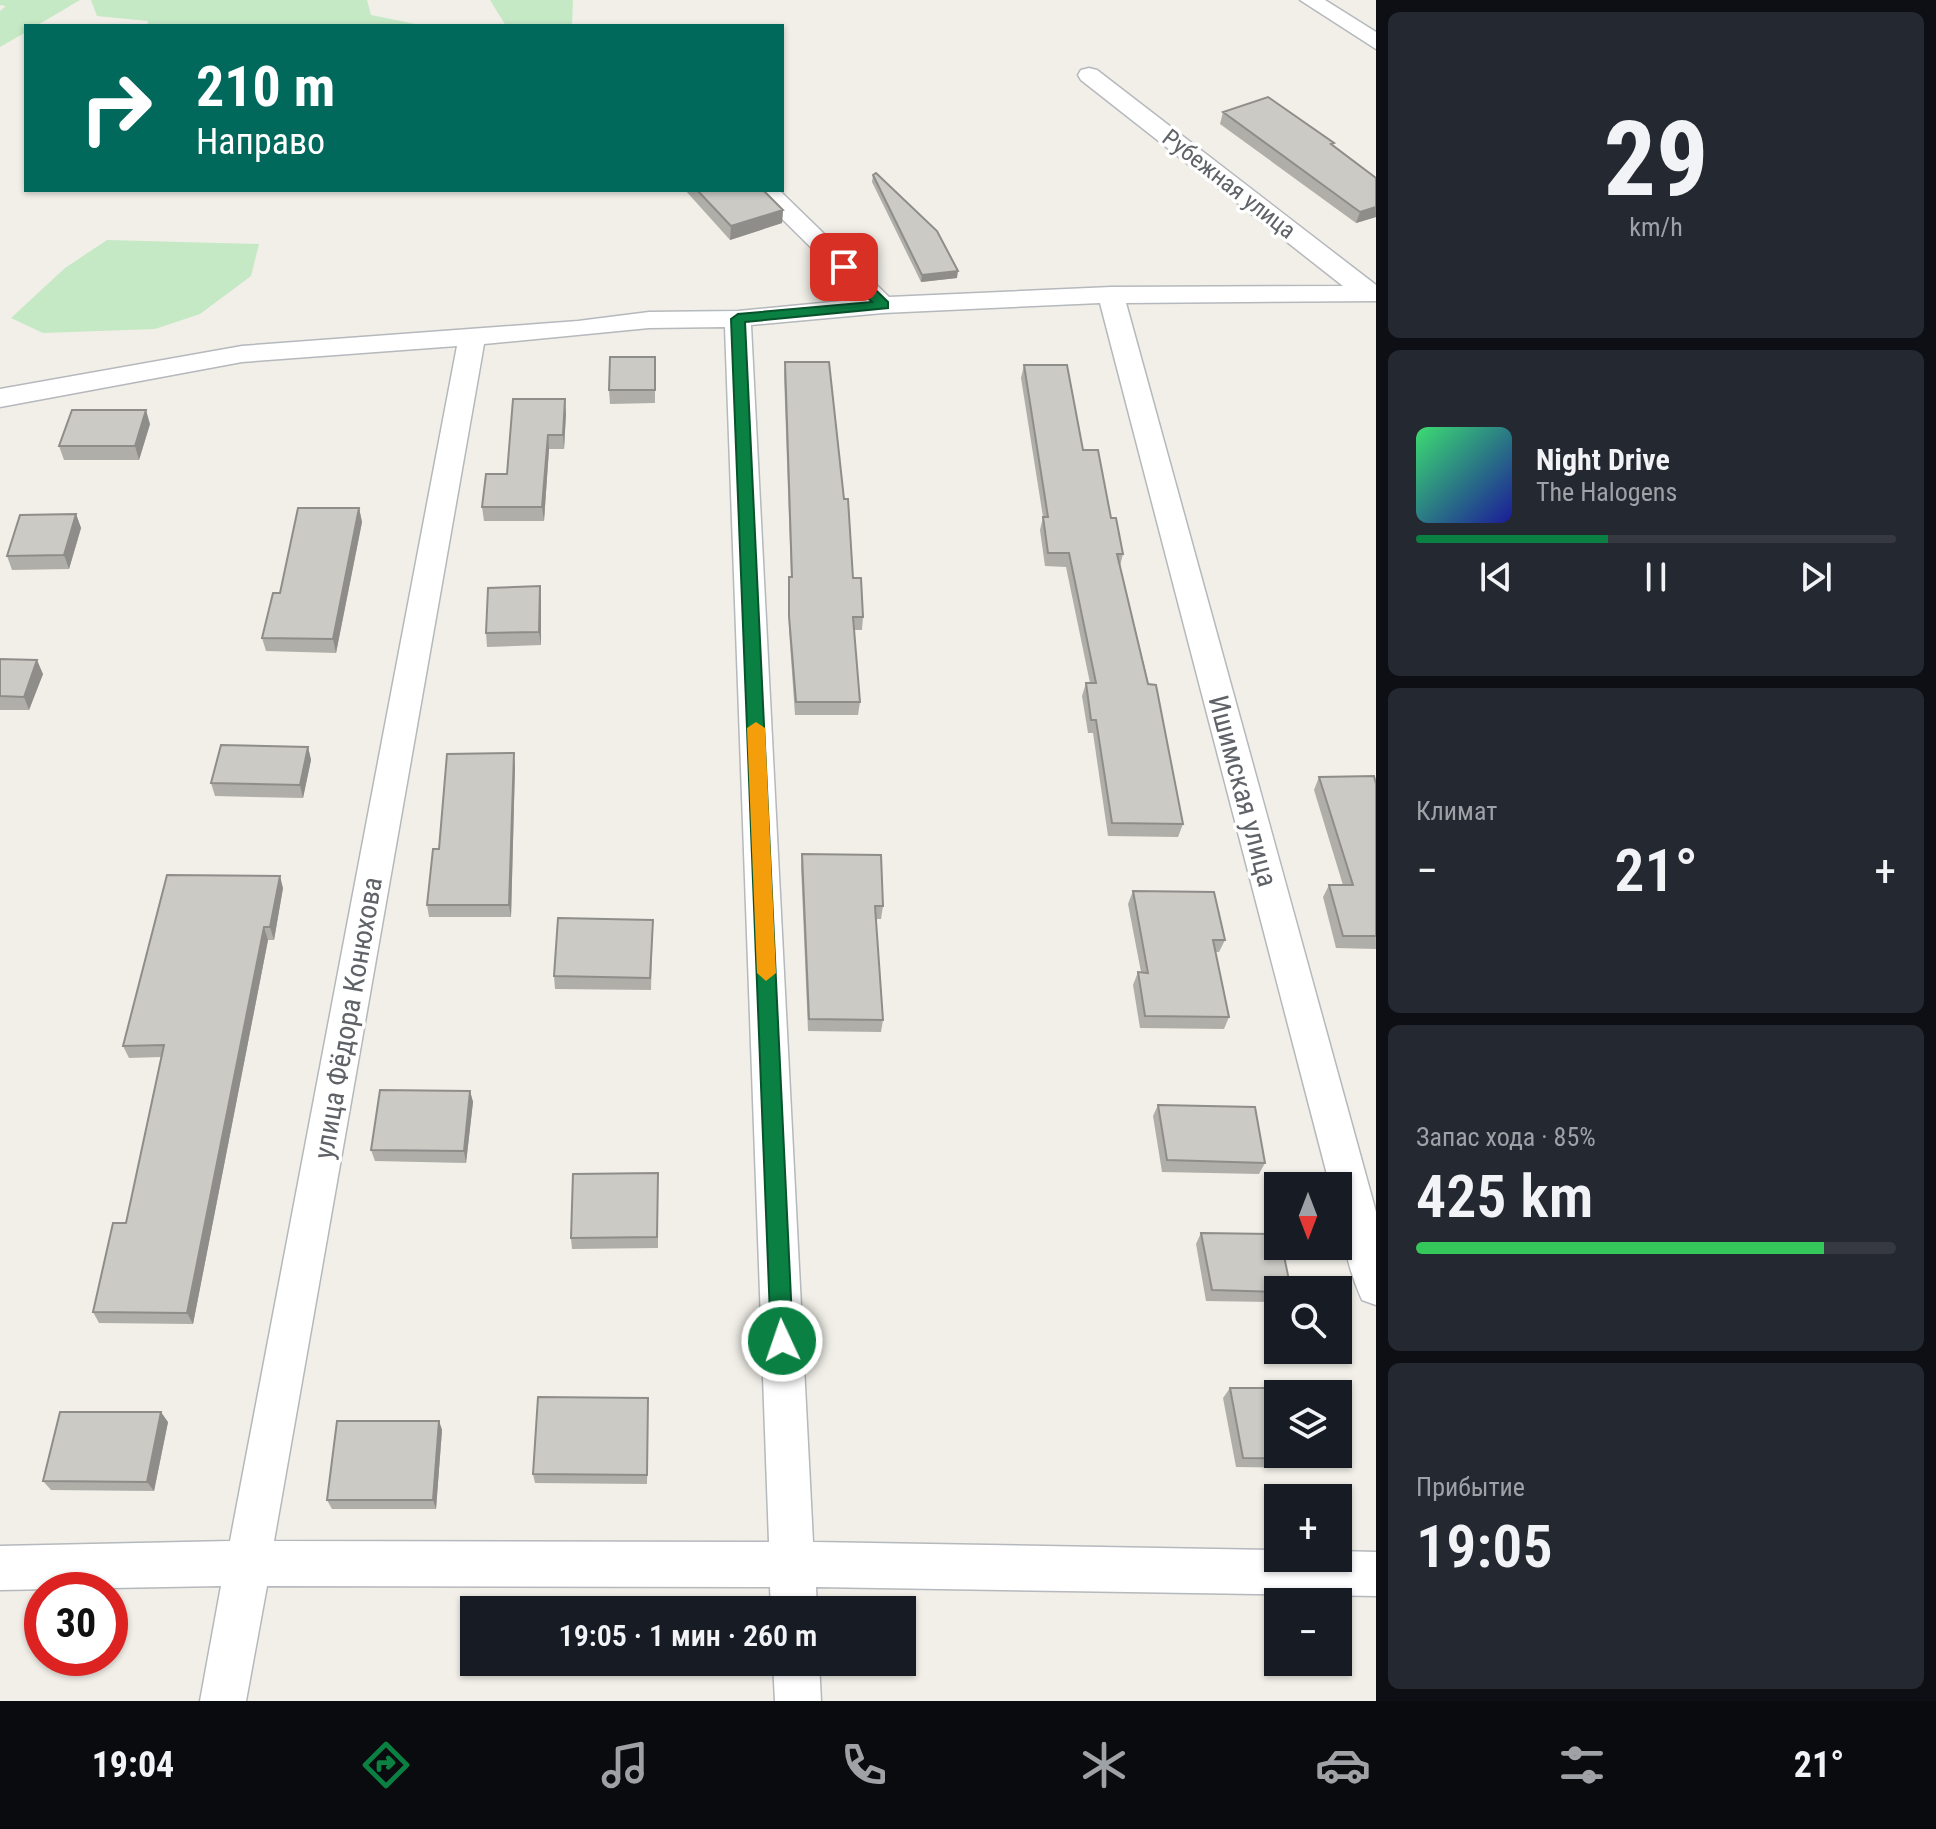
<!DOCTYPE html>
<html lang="ru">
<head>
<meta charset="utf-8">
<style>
  body { margin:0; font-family:"Roboto Condensed",sans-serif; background:#242831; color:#f1f3f6; height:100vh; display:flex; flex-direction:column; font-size:30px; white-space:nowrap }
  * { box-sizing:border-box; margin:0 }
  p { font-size:26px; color:#9ea1a6 }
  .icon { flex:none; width:44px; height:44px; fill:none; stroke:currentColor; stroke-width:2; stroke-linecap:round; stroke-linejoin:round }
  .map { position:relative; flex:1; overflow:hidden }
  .details { display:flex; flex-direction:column; gap:12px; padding:12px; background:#0d0f14; width:560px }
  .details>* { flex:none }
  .hud { position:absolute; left:24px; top:24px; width:760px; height:168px; border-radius:0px; box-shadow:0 2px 6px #0004; background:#00695c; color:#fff; overflow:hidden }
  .needle { width:52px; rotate:180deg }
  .fabs { position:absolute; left:1264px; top:1172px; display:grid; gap:16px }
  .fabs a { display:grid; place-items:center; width:88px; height:88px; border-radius:0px; background:#171b24; box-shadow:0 2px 6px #0004; font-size:40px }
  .speed { position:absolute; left:24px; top:1572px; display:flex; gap:16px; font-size:40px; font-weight:700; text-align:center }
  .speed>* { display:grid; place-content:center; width:104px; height:104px; border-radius:50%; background:#171b24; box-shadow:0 2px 6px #0004; line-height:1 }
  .speed .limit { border:12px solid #d22; background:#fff; color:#111 }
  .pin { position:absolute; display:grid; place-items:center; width:68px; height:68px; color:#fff; margin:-34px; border-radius:16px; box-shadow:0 4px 12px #0006 }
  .me { position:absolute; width:88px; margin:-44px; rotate:357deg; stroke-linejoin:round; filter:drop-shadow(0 0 6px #0008) }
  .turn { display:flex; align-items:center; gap:28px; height:168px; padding:0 40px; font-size:36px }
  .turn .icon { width:104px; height:104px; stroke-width:2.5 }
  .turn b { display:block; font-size:56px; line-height:68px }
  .big { font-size:60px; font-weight:600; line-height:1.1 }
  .details .card { flex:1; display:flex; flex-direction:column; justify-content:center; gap:12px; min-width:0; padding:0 28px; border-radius:12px; background:#242831 }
  .details .dial { align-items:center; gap:0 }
  .dial b { font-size:104px; line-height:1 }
  .song { display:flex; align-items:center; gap:24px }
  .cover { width:96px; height:96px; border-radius:12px; background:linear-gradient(135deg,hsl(140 70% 55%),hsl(240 70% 35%)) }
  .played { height:8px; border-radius:4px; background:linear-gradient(90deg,#0b8043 40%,#363941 40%) }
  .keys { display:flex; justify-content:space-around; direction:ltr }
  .heat { display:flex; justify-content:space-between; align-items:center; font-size:44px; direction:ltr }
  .charge { height:12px; border-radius:6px; background:linear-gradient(90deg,#34c759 85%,#363941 0) }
  .trip { position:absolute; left:460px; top:1596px; width:456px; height:80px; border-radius:0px; background:#171b24; box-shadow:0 2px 6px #0004; font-weight:600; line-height:80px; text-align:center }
  .dock { display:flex; height:128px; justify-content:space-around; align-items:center; background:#090b0e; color:#9ea1a6 }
  .dock .icon { width:56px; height:56px }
  .dock .current { color:#0b8043 }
  .dock b { font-size:36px; color:#f1f3f6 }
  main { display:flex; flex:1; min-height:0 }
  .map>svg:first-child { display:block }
</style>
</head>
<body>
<main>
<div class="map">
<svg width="1376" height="1701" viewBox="0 0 1376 1701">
  <rect width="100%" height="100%" fill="#f1efe8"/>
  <path fill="#c5e8c5" d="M0 0H80L36 26H26V32L0 47V11L6 6 0 5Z
    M91 0H367L371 15 425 26H147L148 21 97 16Z
    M490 0H573L572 26H506Z
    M107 240 259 244 251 276 200 314 155 329 43 333 11 318 65 268Z"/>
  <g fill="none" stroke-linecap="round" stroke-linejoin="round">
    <defs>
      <path id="minor" d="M1300 0H1325L1376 32V49Z
        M1089 68 1097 70 1376 285V301L1126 303 1376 1212V1305L1362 1300C1346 1264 1338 1224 1338 1186H1330L1100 303 883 313 751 325 813 1542 1278 1550V1558H1338V1551L1376 1552V1596L816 1587 817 1610H771L770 1587 267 1586 246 1701H200L221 1586 0 1590V1546L230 1541 457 346 242 362 0 407V389L242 346 578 321 649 312 738 311 863 299 753 190H779L889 297 1111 287 1343 286 1081 80 1078 75 1081 70ZM725 327 769 1542 274 1541 484 344 649 328Z
        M773 1662H819L821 1701H775Z"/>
    </defs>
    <use href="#minor" stroke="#b5b8bc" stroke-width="3"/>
    <use href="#minor" fill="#fff" fill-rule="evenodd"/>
  </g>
  <path fill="#afaea9" d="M1223 112 1334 143 1333 146 1376 178V217L1356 223 1220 124Z
    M873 175 957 278 921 282 872 182Z
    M685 190H763L783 210 782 223 730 240Z
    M655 357V403L610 404 609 390Z
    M785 362 853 578 863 617 862 630H854L860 702 858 715H795L789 630 788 591 789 577H791L784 375Z
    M1024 365 1083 450 1111 518 1123 554 1120 566 1183 824 1178 837 1108 836 1093 733H1088L1082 696 1086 683H1090L1066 567 1045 566 1040 530 1043 517 1021 378Z
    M566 413 564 449H549L544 521H484L482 507 507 474Z
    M150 424 139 460H64L59 446Z
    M359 508 362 522 336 653 266 651 262 638 280 593Z
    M76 514 81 528 69 569 12 570 7 556Z
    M540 586 541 600V645L487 647 486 633Z
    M0 659 43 674 29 710H0Z
    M308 747 311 760 303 798 215 796 211 783Z
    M515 766 511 917H429L427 905 439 849Z
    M1319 777 1376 784V949L1336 948 1323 897 1329 885H1343L1314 790Z
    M802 854 883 906 881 919H876L883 1020 881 1032 808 1031 801 866Z
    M283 888 274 940H268L193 1324 99 1323 93 1312 126 1223 161 1057 129 1058 123 1046Z
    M1133 891 1225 940 1219 952H1215L1229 1017 1224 1029 1140 1028 1133 985 1138 972H1141L1128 904Z
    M653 920 651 990 555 989 554 976Z
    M470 1091 473 1102 466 1163 375 1161 371 1150Z
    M1158 1105 1265 1163 1259 1174 1162 1172 1153 1116Z
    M658 1173V1248L572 1249 571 1238Z
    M1201 1233 1278 1290V1302L1206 1301 1196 1244Z
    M1230 1388 1333 1459 1325 1468 1236 1467 1223 1398Z
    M648 1398 647 1484 535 1483 533 1474Z
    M439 1421 442 1430 436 1509H332L327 1500Z
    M168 1422 154 1491 51 1490 43 1481Z"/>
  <path fill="#8f8d8a" d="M1376 207V217L1356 223 1360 212Z
    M783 210 782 223 730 240 731 226Z
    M958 271 957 278 921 282 922 275Z
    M565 399 566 413 564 449 563 435Z
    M146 410 150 424 139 460 135 446Z
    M548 435 549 449 544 521 542 507Z
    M359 508 362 522 336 653 333 639Z
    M76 514 81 528 69 569 64 555Z
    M540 586 541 600V645L539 632Z
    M37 660 43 674 29 710 24 697Z
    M308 747 311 760 303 798 300 785Z
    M514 753 515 766 511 917 509 905Z
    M280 876 283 888 274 940 270 927Z
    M264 927 268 940 193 1324 187 1313Z
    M470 1091 473 1102 466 1163 464 1151Z
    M161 1412 168 1422 154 1491 147 1482Z
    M439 1421 442 1430 436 1509 433 1500Z"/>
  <path fill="#cccac5" stroke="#8f8d8a" stroke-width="2" d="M1268 97 1334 143 1331 144 1376 178V207L1360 212 1223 112Z
    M876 173 937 231 958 271 922 275 873 175Z
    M697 190H763L783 210 731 226Z
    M610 357H655V390H609Z
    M785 362H829L844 499H848L853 578H861L863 617H853L860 702H796L789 616V577H792Z
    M1024 365H1067L1083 450H1098L1111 518H1116L1123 554H1117L1148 684 1156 685 1183 824 1112 823 1096 720H1091L1086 683H1096L1069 553H1048L1043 517H1048Z
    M513 399H565L563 435H548L542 507H482L486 474H507Z
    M72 410H146L135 446H59Z
    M298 508H359L333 639 262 638 273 593H280Z
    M76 514 64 555 7 556 20 515Z
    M540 586 539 632 486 633 488 588Z
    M0 659 37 660 24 697 0 696Z
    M221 745 308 747 300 785 211 783Z
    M514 753 509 905H427L433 849H439L447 754Z
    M1374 776 1376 784V936H1343L1329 885H1353L1319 777Z
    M802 854 881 855 883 906H875L883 1020 809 1019Z
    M167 875 280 876 270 927H264L187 1313 93 1312 113 1223H126L164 1045 123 1046Z
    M1133 891 1214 892 1225 940H1213L1229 1017 1145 1016 1138 972 1148 973Z
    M558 918 653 920 650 978 554 976Z
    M380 1090 470 1091 464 1151 371 1150Z
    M1158 1105 1255 1107 1265 1163 1167 1160Z
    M658 1173 657 1237 571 1238 573 1174Z
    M1201 1233 1278 1234V1246H1282L1291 1290H1278V1292L1212 1290Z
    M1230 1388H1317L1318 1394H1278V1454H1331L1333 1459 1243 1458Z
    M538 1397 648 1398 647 1475 533 1474Z
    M60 1412H161L147 1482 43 1481Z
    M337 1421H439L433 1500H327Z"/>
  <path fill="#0b8043" stroke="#07532c" stroke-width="2" d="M839 264H849L888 302V308L745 322 793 1341 790 1348 782 1351 775 1348 771 1341 731 319 738 314 872 302 839 269Z"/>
  <path fill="#f59e0b" d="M756 722 765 728 776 973 766 981 757 973 747 728Z"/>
  <g text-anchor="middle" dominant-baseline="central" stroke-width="7" stroke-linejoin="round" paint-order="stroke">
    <g font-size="24" fill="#5f6368" stroke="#fff">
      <text transform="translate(1229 184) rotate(38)">Рубежная улица</text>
    </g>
    <g font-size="28" fill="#5f6368" stroke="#fff">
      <text transform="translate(1243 791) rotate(75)">Ишимская улица</text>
      <text transform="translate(348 1018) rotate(-80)">улица Фёдора Конюхова</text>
    </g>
  </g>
</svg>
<div class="fabs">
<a><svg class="needle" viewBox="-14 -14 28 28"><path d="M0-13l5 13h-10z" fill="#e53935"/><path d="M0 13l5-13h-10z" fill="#9ea1a6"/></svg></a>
<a><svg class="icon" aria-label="search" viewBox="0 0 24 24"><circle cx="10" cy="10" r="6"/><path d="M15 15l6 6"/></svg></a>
<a><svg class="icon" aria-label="layers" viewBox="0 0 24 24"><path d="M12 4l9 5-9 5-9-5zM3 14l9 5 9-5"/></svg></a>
<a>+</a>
<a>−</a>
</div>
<div class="speed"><div class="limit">30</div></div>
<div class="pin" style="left:844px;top:267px;background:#d93025"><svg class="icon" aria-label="arrive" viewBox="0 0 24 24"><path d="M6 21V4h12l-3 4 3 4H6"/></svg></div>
<svg class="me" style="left:782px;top:1341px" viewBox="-20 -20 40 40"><circle r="17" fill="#0b8043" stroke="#fff" stroke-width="3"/><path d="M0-11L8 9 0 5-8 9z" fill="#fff"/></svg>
<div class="trip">19:05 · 1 мин · 260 m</div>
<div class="hud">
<div class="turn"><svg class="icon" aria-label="right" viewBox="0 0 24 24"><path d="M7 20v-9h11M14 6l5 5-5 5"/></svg><div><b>210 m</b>Направо</div></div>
</div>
</div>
<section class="details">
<div class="card dial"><b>29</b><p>km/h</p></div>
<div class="card">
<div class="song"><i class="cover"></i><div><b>Night Drive</b><p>The Halogens</p></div></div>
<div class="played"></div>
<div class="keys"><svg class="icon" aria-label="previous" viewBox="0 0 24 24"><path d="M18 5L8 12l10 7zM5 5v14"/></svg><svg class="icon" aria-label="pause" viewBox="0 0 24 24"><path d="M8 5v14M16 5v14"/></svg><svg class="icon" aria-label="next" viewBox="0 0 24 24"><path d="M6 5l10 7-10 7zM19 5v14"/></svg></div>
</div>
<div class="card"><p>Климат</p>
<div class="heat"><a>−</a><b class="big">21°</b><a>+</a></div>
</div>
<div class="card"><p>Запас хода · 85%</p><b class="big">425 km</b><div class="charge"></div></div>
<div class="card"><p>Прибытие</p><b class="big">19:05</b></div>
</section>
</main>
<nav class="dock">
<b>19:04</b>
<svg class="icon current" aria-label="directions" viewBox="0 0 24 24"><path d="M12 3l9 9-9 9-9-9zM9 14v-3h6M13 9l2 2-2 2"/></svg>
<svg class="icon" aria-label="music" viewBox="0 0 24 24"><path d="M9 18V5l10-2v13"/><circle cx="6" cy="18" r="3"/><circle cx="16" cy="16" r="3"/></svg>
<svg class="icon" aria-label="phone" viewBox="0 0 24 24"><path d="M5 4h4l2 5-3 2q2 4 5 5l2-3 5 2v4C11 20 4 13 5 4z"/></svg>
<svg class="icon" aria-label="climate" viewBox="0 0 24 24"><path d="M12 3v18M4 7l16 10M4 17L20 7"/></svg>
<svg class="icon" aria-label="car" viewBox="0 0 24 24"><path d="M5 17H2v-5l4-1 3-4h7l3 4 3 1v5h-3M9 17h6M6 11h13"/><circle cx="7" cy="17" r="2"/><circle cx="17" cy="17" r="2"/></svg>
<svg class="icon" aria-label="filters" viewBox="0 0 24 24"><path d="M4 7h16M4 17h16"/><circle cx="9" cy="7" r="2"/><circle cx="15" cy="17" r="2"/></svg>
<b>21°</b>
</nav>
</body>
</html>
